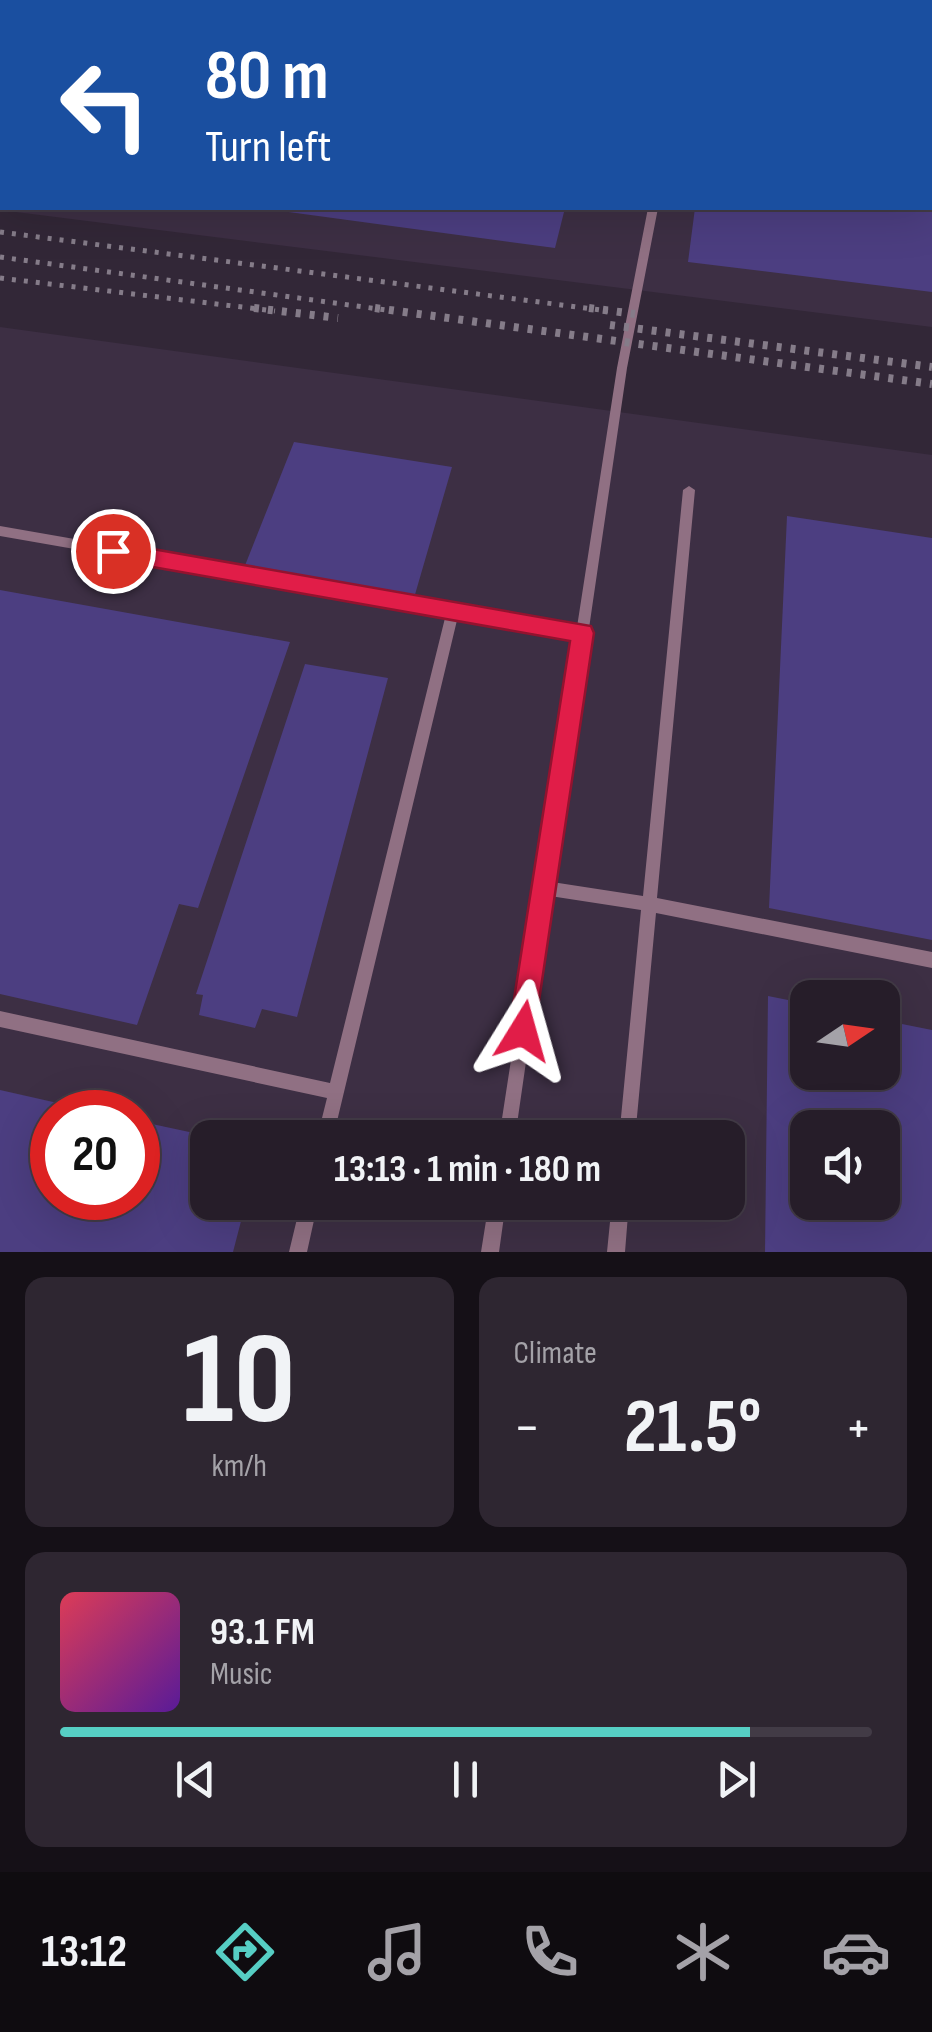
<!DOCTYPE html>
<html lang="en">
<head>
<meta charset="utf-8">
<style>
  body { margin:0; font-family:"Sofia Sans Condensed",sans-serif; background:#2e2631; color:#f1f3f6; height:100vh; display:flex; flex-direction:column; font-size:38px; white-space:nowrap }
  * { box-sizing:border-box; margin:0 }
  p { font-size:32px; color:#a4a2a8 }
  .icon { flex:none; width:55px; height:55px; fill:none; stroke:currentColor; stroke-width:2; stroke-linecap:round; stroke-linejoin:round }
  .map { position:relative; height:1252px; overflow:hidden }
  .side { display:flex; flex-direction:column; gap:25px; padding:25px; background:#151017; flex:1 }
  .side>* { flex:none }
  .hud { position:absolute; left:0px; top:0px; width:932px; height:210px; box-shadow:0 10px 40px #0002,0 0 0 2px #423b46; background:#1a4fa0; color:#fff; overflow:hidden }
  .needle { width:65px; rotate:77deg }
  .fabs { position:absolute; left:790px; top:980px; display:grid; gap:20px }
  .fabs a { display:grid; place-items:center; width:110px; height:110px; border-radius:20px; background:#261d29; box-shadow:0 10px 40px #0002,0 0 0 2px #423b46; font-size:50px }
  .speed { position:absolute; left:30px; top:1090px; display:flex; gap:20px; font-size:50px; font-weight:700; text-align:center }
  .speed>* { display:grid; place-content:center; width:130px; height:130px; border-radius:50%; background:#261d29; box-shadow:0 10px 40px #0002,0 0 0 2px #423b46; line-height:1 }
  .speed .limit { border:15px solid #d22; background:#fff; color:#111 }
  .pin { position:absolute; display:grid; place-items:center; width:85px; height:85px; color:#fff; margin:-42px; border:5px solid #fff; border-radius:50%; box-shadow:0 2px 10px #0007 }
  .me { position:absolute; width:110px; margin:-55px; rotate:8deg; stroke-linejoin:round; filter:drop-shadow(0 0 8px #0008) }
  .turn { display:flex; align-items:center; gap:35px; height:210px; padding:0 40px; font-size:45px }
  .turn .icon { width:130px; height:130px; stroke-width:2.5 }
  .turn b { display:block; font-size:70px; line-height:85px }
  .big { font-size:75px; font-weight:700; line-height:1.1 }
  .side .widget { flex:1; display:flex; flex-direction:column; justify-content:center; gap:15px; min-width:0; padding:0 35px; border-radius:20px; background:#2e2631 }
  .side .dial { align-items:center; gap:0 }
  .dial b { font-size:130px; line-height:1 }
  .song { display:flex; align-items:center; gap:30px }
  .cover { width:120px; height:120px; border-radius:15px; background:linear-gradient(135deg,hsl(350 70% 55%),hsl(270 70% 35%)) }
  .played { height:10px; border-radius:5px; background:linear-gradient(90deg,#56cec4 85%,#423b46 85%) }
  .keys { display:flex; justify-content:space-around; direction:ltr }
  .heat { display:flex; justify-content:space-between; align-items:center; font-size:55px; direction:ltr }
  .side .tiles { flex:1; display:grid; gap:25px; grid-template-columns:1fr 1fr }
  .widget:last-child { grid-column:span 2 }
  .trip { position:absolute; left:190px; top:1120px; width:555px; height:100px; border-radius:20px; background:#261d29; box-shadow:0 10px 40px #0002,0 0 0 2px #423b46; font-weight:700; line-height:100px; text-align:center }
  .tabs { display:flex; height:160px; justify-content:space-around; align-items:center; background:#0f0c10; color:#a4a2a8 }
  .tabs .icon { width:70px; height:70px }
  .tabs .current { color:#56cec4 }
  .tabs b { font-size:45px; color:#f1f3f6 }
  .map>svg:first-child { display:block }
</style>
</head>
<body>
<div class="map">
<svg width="932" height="1252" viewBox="0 0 932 1252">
  <rect width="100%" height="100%" fill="#322737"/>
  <path fill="#3d2f44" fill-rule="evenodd" d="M12 0H932V327L0 210 2 20V208H930V2Z
    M0 327 932 455V1252H0ZM808 998H882V1072H808ZM52 1112H138V1198H52ZM808 1128H882V1202H808ZM208 1138H728V1202H208Z"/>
  <path fill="#4c3e81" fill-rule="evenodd" d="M259 208H565L555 248Z
    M695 208H932V292L688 262Z
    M294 442 452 467 414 598 244 568Z
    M787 516 932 538V940L769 908Z
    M0 590 290 642 198 908 179 904 137 1025 0 994Z
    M305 664 388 678 297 1017 262 1009 255 1028 199 1015 203 995 196 994Z
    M768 996 808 1004V1072H882V1020L932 1030V1252H765ZM808 1128H882V1202H808Z
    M0 1090 93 1111 52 1112V1198H138V1121L208 1136V1202H246L233 1252H0Z"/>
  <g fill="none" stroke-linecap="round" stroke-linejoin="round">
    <path fill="#907083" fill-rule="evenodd" d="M66 0H74L72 2H65Z
      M668 0H676V2H669Z
      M930 27H932V31H930Z
      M648 208H658L627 368 552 882 643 896 683 490 689 486 695 490 657 898 932 952V968L656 913 635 1138H619L641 910 550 896 515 1138H499L576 637 458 616 333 1138H317L327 1098 0 1027V1011L330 1083 446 614 0 536V526L577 627 617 368Z
      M301 1202H318L307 1252H289Z
      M489 1202H506L499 1252H481Z
      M612 1202H629L625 1252H607Z"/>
    <path stroke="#857c89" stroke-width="5" stroke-dasharray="4 8" stroke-linecap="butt" d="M0 232 608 311
      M0 257 393 311
      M0 278 275 311"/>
    <path stroke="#857c89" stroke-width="8" stroke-dasharray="5 9" stroke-linecap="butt" d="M254 308 338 318
      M375 308 932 384
      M589 308 635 314
      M610 325 932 367"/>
  </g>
  <path fill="#e11d48" stroke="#92132f" stroke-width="2.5" d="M113 542 591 626 594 633 533 1041 523 1045 513 1041 509 1031 570 641 113 560 102 551Z"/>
</svg>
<div class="fabs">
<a><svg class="needle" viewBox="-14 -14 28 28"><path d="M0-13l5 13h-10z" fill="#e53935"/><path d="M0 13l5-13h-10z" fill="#a4a2a8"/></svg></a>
<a><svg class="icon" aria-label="sound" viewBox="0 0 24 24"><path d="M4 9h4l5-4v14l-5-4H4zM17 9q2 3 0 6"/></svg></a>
</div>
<div class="speed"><div class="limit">20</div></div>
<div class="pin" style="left:113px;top:551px;background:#d93025"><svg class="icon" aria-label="arrive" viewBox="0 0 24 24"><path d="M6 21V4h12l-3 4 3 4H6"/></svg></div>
<svg class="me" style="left:523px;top:1031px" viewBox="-20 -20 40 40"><path d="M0-17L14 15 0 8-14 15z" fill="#e11d48" stroke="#fff" stroke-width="4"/></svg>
<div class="trip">13:13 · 1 min · 180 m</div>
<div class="hud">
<div class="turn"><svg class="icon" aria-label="left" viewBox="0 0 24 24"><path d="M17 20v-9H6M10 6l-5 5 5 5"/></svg><div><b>80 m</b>Turn left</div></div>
</div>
</div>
<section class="side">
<div class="tiles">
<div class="widget dial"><b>10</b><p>km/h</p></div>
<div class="widget"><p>Climate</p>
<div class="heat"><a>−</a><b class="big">21.5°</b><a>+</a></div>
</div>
<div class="widget">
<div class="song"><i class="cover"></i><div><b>93.1 FM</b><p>Music</p></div></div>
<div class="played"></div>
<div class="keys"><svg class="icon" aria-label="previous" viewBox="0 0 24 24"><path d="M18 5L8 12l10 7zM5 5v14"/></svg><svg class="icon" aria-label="pause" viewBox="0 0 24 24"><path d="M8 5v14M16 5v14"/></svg><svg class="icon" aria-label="next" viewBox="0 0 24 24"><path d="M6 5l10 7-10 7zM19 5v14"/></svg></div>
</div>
</div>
</section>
<nav class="tabs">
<b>13:12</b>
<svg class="icon current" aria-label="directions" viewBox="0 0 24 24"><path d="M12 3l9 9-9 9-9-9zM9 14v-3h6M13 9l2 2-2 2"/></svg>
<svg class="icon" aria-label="music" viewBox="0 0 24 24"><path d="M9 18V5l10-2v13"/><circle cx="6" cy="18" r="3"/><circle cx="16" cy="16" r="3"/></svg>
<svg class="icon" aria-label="phone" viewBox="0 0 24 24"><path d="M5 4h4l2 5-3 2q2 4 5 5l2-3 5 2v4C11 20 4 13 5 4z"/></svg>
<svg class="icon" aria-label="climate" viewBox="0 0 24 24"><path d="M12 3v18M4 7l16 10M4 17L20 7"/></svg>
<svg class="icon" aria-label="car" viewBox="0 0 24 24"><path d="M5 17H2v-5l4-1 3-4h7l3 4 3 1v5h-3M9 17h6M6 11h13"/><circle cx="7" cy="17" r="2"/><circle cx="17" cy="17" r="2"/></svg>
</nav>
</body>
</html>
